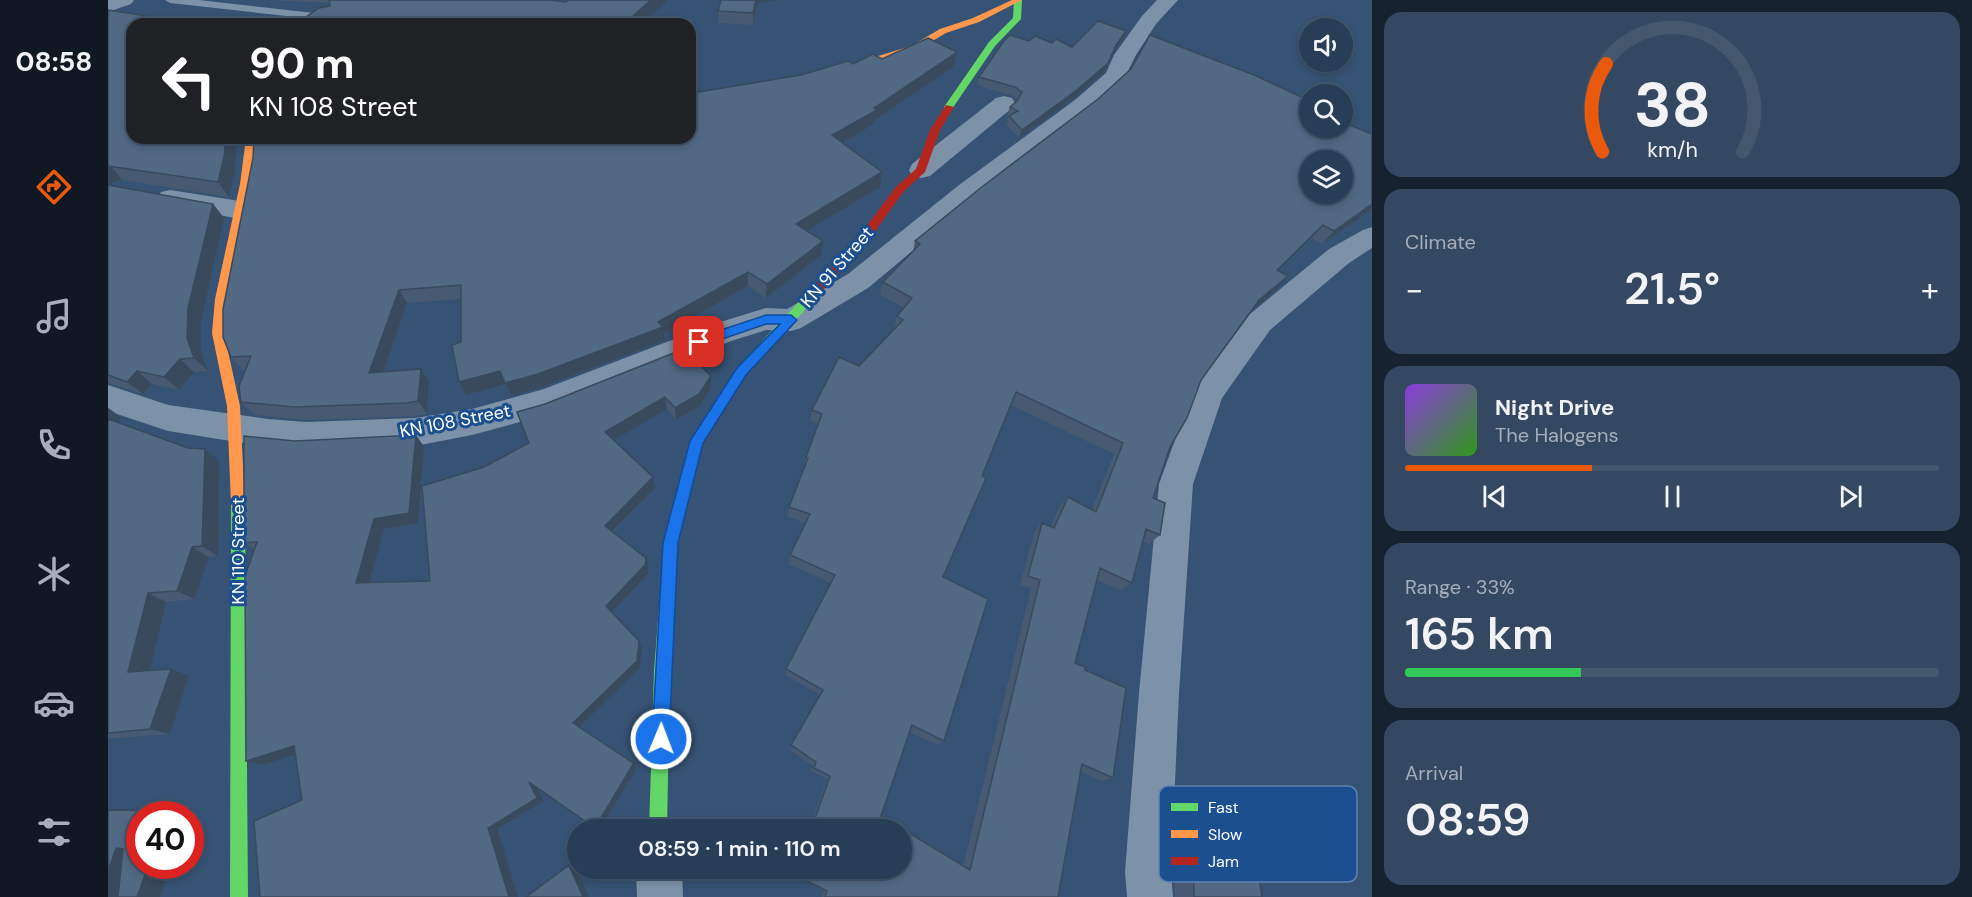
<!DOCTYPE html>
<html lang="en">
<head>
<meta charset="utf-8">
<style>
  body { margin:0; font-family:"DM Sans",sans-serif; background:#344961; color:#f1f3f6; height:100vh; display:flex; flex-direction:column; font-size:22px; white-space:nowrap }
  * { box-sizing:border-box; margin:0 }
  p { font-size:20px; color:#a5aeba }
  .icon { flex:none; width:33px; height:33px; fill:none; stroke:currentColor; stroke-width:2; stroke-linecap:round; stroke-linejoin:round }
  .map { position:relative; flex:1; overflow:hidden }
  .details { display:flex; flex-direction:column; gap:12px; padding:12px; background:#162230; width:600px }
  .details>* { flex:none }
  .top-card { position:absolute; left:18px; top:18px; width:570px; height:126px; border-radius:18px; box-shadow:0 3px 9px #0003,0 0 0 2px #44576d; background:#202124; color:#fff; overflow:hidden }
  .fabs { position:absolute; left:1191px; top:18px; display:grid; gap:12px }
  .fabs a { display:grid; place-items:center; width:54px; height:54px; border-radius:50%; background:#283e57; box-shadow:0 3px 9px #0003,0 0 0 2px #44576d; font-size:30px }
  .speed { position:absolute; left:18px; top:801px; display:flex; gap:12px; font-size:30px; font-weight:700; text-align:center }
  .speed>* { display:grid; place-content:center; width:78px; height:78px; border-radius:50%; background:#283e57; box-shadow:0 3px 9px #0003,0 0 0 2px #44576d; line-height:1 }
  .speed .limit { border:9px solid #d22; background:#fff; color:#111 }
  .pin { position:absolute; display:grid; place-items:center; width:51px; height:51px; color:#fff; margin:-26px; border-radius:12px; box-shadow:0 3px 9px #0006 }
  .me { position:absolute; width:66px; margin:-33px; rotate:1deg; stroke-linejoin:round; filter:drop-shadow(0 0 4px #0008) }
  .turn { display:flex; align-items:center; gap:21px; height:126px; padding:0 24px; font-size:27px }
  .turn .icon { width:78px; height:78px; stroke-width:2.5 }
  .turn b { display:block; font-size:42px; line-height:51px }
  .big { font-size:45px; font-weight:600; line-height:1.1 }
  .details .tile { flex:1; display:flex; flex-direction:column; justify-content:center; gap:9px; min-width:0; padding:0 21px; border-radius:18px; background:#344961 }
  .details .dial { align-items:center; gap:0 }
  .dial svg { height:156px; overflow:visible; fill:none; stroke:#44576d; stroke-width:7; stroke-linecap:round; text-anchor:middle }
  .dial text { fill:#f1f3f6; stroke:none }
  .song { display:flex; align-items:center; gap:18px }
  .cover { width:72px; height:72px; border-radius:9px; background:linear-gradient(135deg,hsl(270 70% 55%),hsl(110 70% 35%)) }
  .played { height:6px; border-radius:3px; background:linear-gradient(90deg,#ea580c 35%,#44576d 35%) }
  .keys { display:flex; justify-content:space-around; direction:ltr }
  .heat { display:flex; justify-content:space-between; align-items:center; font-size:33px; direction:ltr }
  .charge { height:9px; border-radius:4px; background:linear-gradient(90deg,#34c759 33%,#44576d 0) }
  .trip { position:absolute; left:459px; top:819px; width:345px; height:60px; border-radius:30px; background:#283e57; box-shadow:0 3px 9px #0003,0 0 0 2px #44576d; font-weight:600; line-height:60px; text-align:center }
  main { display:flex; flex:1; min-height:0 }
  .tabs { display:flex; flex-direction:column; width:108px; justify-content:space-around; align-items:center; background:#101923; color:#a5aeba }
  .tabs .icon { width:42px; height:42px }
  .tabs .on { color:#ea580c }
  .tabs b { font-size:27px; color:#f1f3f6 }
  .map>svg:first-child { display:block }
</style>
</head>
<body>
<main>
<nav class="tabs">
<b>08:58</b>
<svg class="icon on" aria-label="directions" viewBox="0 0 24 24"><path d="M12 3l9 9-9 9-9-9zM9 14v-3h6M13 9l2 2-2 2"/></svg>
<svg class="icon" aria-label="music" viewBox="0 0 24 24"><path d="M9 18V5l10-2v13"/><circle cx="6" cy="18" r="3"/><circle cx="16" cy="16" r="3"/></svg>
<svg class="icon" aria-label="phone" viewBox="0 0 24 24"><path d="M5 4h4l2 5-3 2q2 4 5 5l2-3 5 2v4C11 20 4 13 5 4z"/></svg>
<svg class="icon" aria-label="climate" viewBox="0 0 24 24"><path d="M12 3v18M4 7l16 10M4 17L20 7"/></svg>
<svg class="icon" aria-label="car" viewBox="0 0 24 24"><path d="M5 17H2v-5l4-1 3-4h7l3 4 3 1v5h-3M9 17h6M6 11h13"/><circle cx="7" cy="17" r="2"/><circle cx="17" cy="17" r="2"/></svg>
<svg class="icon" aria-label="filters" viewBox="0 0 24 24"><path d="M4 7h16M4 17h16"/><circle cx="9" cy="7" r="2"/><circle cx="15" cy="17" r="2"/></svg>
</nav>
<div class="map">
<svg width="1264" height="897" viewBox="0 0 1264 897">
  <rect width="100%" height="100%" fill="#365274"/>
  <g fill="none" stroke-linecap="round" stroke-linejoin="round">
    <path fill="#7d92a8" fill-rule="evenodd" d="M57 0H91L223 15 228 18 223 21 62 3Z"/>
    <path fill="#7d92a8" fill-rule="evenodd" d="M0 0H26L23 4 0 12Z
      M1049 0H1070L1048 24 1028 55 1015 81 983 110 869 197 760 288 693 328 683 331 658 330 623 341 441 414 364 435 307 446 198 450 160 447 60 431 0 411V385L60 405 160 419 198 422 307 418 364 409 436 389 603 325 658 308 679 309 740 274 851 185 967 100 998 73 1006 55 1034 16Z
      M896 96 904 98 907 103 904 108 822 176 813 178 804 176 801 170 804 164 888 98Z
      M62 190 132 201 141 204 145 210 141 216 132 219 53 204 49 198 53 192Z
      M1264 227V248L1241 263 1162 330 1114 398 1085 484 1071 693 1063 872 1065 897H1019L1017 872 1031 693 1051 484 1084 393 1142 314 1221 249 1255 230Z
      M528 868H574L575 897H529Z"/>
    <path fill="#63d668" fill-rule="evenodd" d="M906 0H914L913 19 887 46 844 109H838L836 107 881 42 905 18Z
      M706 289 710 290 712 293 710 296 637 374 595 442 570 543 562 671 559 830H541L546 671 556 543 582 441 629 368 702 290Z
      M130 499 135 501 137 505 140 897H122L123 505 125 501Z"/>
    <path fill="#ff974d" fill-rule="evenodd" d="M904 0H914L871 22 838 33 809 50 728 73 724 70 803 46 832 29 865 18Z
      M0 10 82 22 86 24H65L0 14Z
      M138 138H148L142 184 119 299 116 333 132 406 137 505 135 509 130 511 125 509 123 505 119 406 104 333 107 299 132 184Z"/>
    <path fill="#b3261e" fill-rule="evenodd" d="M838 105 846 107 832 130 817 172 796 191 765 234 710 296H702L700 293 702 290 757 228 788 187 808 169 822 130Z"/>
  </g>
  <path fill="#475a72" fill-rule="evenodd" d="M159 0H441L458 2 461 0H560L534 24 222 6V3Z
    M649 3 645 25 611 23 610 11Z
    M0 10 24 138H129L127 172 121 197 14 180 3 183 2 186 105 204 116 218 93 322V351L100 371 86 372 71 390 44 384 35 394 0 383Z
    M1014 40 1004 54 996 72 966 98 911 138 898 124 901 117 899 115 902 107 910 99 905 96 869 85 871 77 921 41 944 43 964 47Z
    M849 52 845 67 767 120 766 124 735 143 774 172 772 187 699 231 713 255 658 298 640 286 556 333 557 340 435 387 403 396 398 384 358 395 351 382 353 342V299L299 303 276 372 321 381 319 414 307 416 198 420 146 415 133 402 137 370H135L123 357 145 158 582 138 693 75 774 59Z
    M1202 128 1264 134V210H1263L1214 244 1203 238 1170 270 1169 289 1145 308 1093 380 1062 447 1045 498 1052 535 1041 544 1035 541 1024 583 1013 591 989 580 967 663 977 670 1005 778 993 781 973 772 950 897H714L716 891 685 875 687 868H794V830H701L719 779 703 771 705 766 682 750 712 695 677 675 678 669 723 583 680 564 682 555 697 523 679 516 681 507 696 467 698 457 710 424 702 421 704 410 751 366 786 329H785L789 316 796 308 772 295 775 282 805 251 807 241ZM903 405 1006 454 984 509 960 497 951 507 943 526 934 523 926 532 912 585 923 588 855 866 773 816 801 732 829 745 836 741 835 577 874 476Z
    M603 388 592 406 568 420 559 409 506 440 547 488 505 532 541 567 540 574 504 612 534 648 532 668 471 727 528 767V770L492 829 430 788 436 801 389 829 194 800 187 754 154 765 146 549 136 543 308 435 316 447 310 523 276 529 261 582 322 581 376 467 421 443 409 412Z
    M0 408 14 418 10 422 111 461 110 556 101 557 86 599 58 602 42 671 81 676 62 734 0 739Z
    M1085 842 1154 897H1067V844Z"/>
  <path fill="#394a5c" d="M543 0H560L534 24H516Z
    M648 0H672L649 3 645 25V13Z
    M1018 31 1014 40 1004 54 1008 45Z
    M849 52 845 67 767 120 766 124 723 150 724 135Z
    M1000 63 996 72 966 98 911 138 914 130Z
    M118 138H129L127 172 121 197 110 182Z
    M2 165 14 180 3 183 0 189V166Z
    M774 172 772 187 687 238 688 224Z
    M105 204 116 218 93 322V351L100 371 86 358 79 338 80 308Z
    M1264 204V208L1263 210 1214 244 1226 231Z
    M1215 225 1203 238 1158 282 1169 270Z
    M715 241 713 255 658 298 659 284Z
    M640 272V286L556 333 557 340 435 387 403 396 398 384 358 395 351 382 550 322Z
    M1180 276 1169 289 1140 313 1151 300Z
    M291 290 299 303 271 386 261 373Z
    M72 359 86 372 71 390 56 377Z
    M313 369 321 381 319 414 310 401Z
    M29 371 44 384 35 394 19 382Z
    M603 376V388L592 406 568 420 567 408Z
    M557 397 559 409 501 443 497 432Z
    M0 408 14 418 6 427 0 423Z
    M308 435 316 447 310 523 276 529 259 591 248 583 266 519Z
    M97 449 111 461 110 556 94 546Z
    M545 477 547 488 501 535 497 526Z
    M84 547 101 557 86 599 69 591Z
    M538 558 541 567 540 574 502 614 498 606Z
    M40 593 58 602 40 679 20 672Z
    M531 641 534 648 532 668 470 728 465 723Z
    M63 669 81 676 62 734 42 729Z
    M186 746 201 750 154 765 138 761Z
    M525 763 528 767V770L492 829 487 828Z
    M421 782 428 785 436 801 389 829 410 897H401L380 828Z
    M68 811 88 813 85 870 63 869 64 866H82V814H67Z
    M8 848 31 849 14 897H0V871Z
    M461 865 467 866 481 897H475Z
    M39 869 61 870 52 897H29Z"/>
  <path fill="#526984" stroke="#394a5c" stroke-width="1.5" fill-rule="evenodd" d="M223 0H441L458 2 461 0H543L516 24H188L211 8 222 6 221 1Z
    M613 0H648L645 13 610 11Z
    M0 10 71 21 78 24H24V138H118L116 157 110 182 0 166Z
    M990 21 1018 31 1008 45 1000 63 969 90 914 130 901 116 910 111 902 107 909 101 914 92 907 87 871 77 896 41 902 35 921 41 927 36 944 43 948 39 964 47Z
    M1042 35 1146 75 1202 101V128H1234V122L1264 134V204L1226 231 1215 225 1169 270 1180 276 1151 300 1093 380 1079 418 1062 447 1045 498 1057 503 1052 535 1038 529 1024 583 992 568 967 663 977 667V670L1018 688 1005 778 974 764 950 897H717L719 891 687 875 689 868H794V830H703L722 776 706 768 708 762 683 745 715 690 678 669 727 575 682 555 702 514 681 507 700 458 698 457 714 414 704 410 731 357 751 366 795 320 789 316 804 298 775 282 812 244 807 241 875 186 990 99 1023 69ZM1202 160H1234V194H1202ZM908 392 1015 443 988 512 960 497 946 528 934 523 920 576 932 580 862 870 773 816 804 725 836 741 880 599 835 577 878 478 874 476Z
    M820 38 849 52 766 108 769 110 724 135 774 172 688 224 715 241 659 284 640 272 550 322 555 327 430 374 397 383 392 371 351 382 344 345 353 342V285L291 290 261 373 313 369 310 401 298 403 186 407 133 402 131 386 143 356 123 357 115 337V309L145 158 146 138H582V94L591 92 693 75 740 61 745 64 765 54 774 59Z
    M0 185 105 204 80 308 79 338 86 358 72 359 56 377 29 371 19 382 0 375Z
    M576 349 603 376 591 394 567 408 557 397 497 432 545 477 497 526 538 558 537 565 498 606 531 641 529 661 465 723 525 763 524 766 487 828 421 782 429 798 380 828 401 897H152L146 821 194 800 186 746 138 761 137 576 149 542 136 543V436L187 441 308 435 301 513 266 519 248 583 322 581 314 486 376 467 421 443 409 412 437 404Z
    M0 419 80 448 97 449 94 546 84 547 69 591 40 593 20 672 63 669 42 729 0 733Z
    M0 810 68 811 67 814H32V866H64L63 869H39L29 897H10L15 849 8 848 0 871Z
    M1085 842 1148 857 1154 897H1086Z
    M461 865 475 897H418Z"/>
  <path fill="#1a73e8" stroke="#114b97" stroke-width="1.5" d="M658 315H683L689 320 638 375 595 443 570 543 561 739 559 745 553 748 547 745 544 739 555 543 582 441 629 368 672 324H658L591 347 584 342 586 339Z"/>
  <g text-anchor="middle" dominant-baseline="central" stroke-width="6" stroke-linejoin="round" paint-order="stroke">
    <g font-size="18" fill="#fff" stroke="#1b4f8f">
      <text transform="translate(729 267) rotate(-49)">KN 91 Street</text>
      <text transform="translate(347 421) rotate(-11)">KN 108 Street</text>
      <text transform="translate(130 551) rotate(-90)">KN 110 Street</text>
    </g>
  </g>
  <rect x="1051" y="786" width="198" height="96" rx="9" fill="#1b4f8f" stroke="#5f84b1" stroke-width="1.5"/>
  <rect x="1063" y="803" width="27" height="8" fill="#63d668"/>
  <rect x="1063" y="830" width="27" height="8" fill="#ff974d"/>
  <rect x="1063" y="857" width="27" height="8" fill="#b3261e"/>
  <g font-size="16" fill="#fff">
    <text x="1100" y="813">Fast</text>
    <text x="1100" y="840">Slow</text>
    <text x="1100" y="867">Jam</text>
  </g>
</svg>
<div class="fabs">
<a><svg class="icon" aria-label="sound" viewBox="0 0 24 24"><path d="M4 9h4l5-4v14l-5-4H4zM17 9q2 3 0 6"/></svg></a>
<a><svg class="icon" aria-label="search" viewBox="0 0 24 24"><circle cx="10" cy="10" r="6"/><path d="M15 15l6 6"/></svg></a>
<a><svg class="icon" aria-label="layers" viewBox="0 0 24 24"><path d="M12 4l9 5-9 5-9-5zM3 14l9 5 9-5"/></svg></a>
</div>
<div class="speed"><div class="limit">40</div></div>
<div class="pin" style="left:591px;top:342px;background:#d93025"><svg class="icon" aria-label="arrive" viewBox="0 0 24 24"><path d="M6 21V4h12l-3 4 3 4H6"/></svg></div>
<svg class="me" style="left:553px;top:739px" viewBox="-20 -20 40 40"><circle r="17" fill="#1a73e8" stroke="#fff" stroke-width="3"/><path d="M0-11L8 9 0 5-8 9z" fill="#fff"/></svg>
<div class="trip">08:59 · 1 min · 110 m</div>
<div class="top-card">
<div class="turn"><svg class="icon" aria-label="left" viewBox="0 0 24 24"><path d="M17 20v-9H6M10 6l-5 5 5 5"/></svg><div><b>90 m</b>KN 108 Street</div></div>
</div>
</div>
<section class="details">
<div class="tile dial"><svg viewBox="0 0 100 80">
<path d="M14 69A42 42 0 1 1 86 69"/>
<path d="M14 69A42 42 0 0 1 16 24" stroke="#ea580c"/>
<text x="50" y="56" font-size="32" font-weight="700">38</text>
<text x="50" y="72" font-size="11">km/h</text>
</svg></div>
<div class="tile"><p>Climate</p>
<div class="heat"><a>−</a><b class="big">21.5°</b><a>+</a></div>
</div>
<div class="tile">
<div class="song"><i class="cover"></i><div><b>Night Drive</b><p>The Halogens</p></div></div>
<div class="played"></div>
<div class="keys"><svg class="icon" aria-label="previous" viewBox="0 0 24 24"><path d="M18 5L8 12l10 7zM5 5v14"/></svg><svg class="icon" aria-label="pause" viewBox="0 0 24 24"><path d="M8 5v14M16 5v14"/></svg><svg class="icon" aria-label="next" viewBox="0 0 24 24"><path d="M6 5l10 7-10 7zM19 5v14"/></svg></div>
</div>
<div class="tile"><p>Range · 33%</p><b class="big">165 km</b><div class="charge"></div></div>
<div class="tile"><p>Arrival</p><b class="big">08:59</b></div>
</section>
</main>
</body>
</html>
